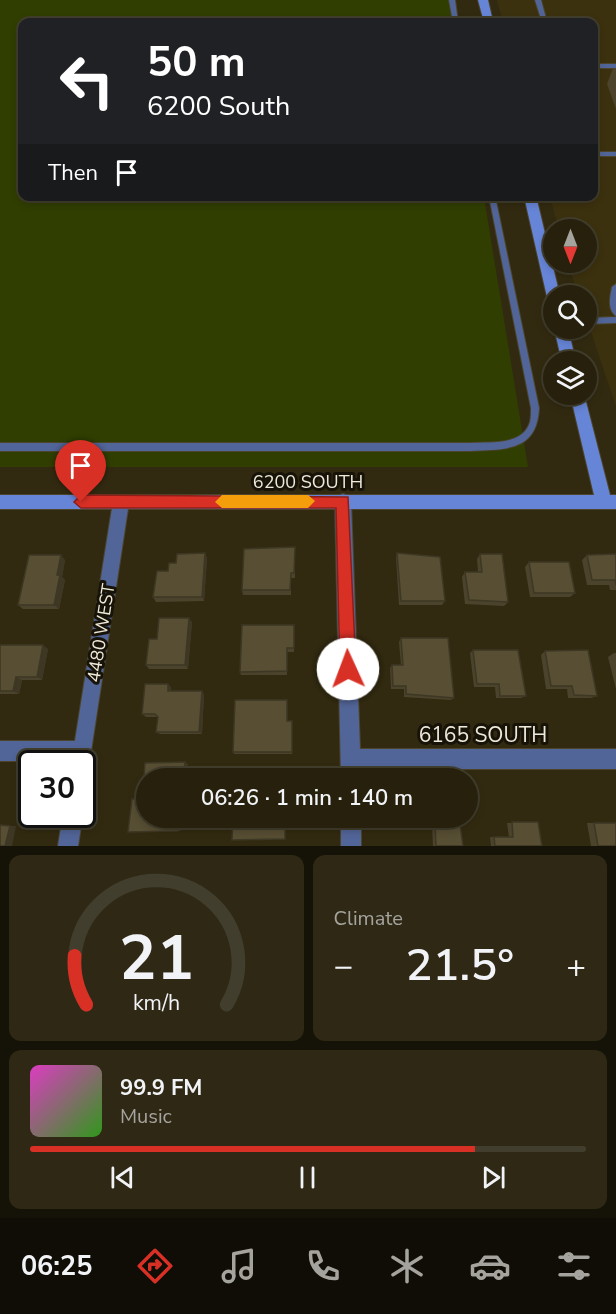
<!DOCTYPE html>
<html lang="en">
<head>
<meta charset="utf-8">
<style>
  body { margin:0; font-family:"Nunito Sans",sans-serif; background:#2e2815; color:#f1f3f6; height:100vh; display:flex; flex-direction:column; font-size:22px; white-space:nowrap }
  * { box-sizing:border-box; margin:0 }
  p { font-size:20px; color:#a4a39d }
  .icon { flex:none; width:33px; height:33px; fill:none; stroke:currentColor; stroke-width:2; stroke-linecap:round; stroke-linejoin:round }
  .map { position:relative; height:846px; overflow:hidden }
  .panel { display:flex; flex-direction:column; gap:9px; padding:9px; background:#151207; flex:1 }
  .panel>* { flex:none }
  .guide { position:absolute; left:18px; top:18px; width:580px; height:183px; border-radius:12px; box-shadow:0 3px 9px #0003,0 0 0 2px #423e2d; background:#202124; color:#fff; overflow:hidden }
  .needle { width:39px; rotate:180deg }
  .buttons { position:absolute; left:543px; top:219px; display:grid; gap:12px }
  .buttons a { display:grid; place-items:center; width:54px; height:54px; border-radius:50%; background:#26200c; box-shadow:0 3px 9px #0003,0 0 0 2px #423e2d; font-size:30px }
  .speed { position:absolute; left:18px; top:750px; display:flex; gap:12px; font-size:30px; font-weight:700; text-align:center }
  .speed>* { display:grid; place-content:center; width:78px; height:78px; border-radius:50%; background:#26200c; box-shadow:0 3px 9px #0003,0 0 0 2px #423e2d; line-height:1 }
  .speed .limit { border:3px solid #111; border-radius:9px; background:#fff; color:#111 }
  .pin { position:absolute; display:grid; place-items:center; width:51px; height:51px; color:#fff; margin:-62px -26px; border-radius:50% 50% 50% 0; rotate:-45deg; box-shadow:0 0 6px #0007 }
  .pin .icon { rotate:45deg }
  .me { position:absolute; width:66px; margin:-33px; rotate:358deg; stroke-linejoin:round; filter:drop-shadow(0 0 4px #0008) }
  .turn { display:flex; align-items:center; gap:21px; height:126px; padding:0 30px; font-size:27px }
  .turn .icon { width:78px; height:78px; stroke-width:2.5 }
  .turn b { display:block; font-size:42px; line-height:51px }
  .then { display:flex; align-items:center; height:57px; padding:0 30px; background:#0003; gap:12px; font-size:22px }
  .big { font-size:45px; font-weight:600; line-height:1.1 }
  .panel .card { flex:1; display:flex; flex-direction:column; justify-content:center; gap:9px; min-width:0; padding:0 21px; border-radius:12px; background:#2e2815 }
  .panel .dial { align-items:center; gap:0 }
  .dial svg { height:156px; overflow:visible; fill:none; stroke:#423e2d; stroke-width:7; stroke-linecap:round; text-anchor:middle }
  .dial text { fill:#f1f3f6; stroke:none }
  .song { display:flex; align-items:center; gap:18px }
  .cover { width:72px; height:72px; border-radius:9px; background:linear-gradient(135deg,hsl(310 70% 55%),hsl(110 70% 35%)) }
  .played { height:6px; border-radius:3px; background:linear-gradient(90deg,#d93025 80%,#423e2d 80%) }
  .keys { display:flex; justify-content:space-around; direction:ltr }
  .heat { display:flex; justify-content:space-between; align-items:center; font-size:33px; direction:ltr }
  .panel .tiles { flex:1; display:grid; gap:9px; grid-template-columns:1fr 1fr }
  .card:last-child { grid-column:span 2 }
  .trip { position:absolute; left:136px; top:768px; width:342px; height:60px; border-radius:30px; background:#26200c; box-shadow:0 3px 9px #0003,0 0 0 2px #423e2d; font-weight:600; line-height:60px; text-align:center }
  .dock { display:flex; height:96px; justify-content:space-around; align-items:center; background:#0f0d05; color:#a4a39d }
  .dock .icon { width:42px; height:42px }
  .dock .active { color:#d93025 }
  .dock b { font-size:27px; color:#f1f3f6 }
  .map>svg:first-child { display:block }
</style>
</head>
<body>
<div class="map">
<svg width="616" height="846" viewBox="0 0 616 846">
  <rect width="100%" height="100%" fill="#322a10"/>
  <path fill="#3c310e" d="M497 0H616V406L587 320 586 296 578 295 568 263 586 262V230L559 229 550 197 594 196V22H503Z"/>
  <path fill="#303e02" d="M0 0H452L456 22H22V196L484 197 528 467H0Z"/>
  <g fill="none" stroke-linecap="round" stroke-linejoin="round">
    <defs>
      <path id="lane" d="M449 0H455L458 22H453Z
        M535 0H541L547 22H542Z
        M594 64H616V68H594Z
        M594 152H616V156H594Z
        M489 196H495L539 408C537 452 505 449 470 451H0V443H470C489 442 523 446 530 422 531 418 531 413 531 408Z
        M616 284V316C607 309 610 297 612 287Z
        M616 317V323L586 324V318Z"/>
      <path id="street" d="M343 494 349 496 351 501 360 749H616V769H361V778H341L335 501 337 496Z
        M121 495 127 497 129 502 88 771 82 773V764H71L72 761H0V741H75L113 502 115 497Z
        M82 813 83 814 78 846H58L63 814H82Z
        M341 818H361V846H341Z"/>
      <path id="secondary" d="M478 0H488L493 22H484Z
        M524 196H536L560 296H554V302L547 297Z
        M554 328H568L576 362H562Z
        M570 394H584L610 495H616V509H0V495H594Z"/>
    </defs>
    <use href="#lane" stroke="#4c452c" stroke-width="2"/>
    <use href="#street" stroke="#4c452c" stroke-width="2"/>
    <use href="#secondary" stroke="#4c452c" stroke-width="2"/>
    <use href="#lane" fill="#526598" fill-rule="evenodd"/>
    <use href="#street" fill="#526598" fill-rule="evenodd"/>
    <use href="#secondary" fill="#6785d7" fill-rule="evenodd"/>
  </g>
  <path fill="#4b432c" d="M613 68H616V109L607 84Z
    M295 547V578H291V595H243L242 590Z
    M205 553 207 558 204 601 156 602 153 597 168 571 176 563Z
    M397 553 445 601 442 605H399L396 558Z
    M480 554 508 602 504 606 465 604 462 577 465 572H478L477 559Z
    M616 554V590H610L609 585H587L582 560 587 555Z
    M65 560 62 577 65 580 59 609H23L18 605Z
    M529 562 575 593 570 597H530L525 567Z
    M192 622 188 669H149L146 665 157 639Z
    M294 625V652H287V675H241L240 672Z
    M401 638 454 698 451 700 404 697V689H391L390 668 392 665H401L399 642Z
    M0 645 48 649 42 680H22L19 694H0Z
    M473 650 526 696 521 698H496L495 687H474L470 653Z
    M545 651 597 696 591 698H568L567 689H546L541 655Z
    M614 653H616V689L608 657Z
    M171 687V691L204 694 202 734H160L156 732 158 717H146L142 714Z
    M287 700V721L292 723V754H234L233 752Z
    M538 822 542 846H491L490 837H509L507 823Z
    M587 823H616V846H591Z
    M432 824H460L463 846H433Z"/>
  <path fill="#3d3724" d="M205 553 207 558 204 601 202 597Z
    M61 555 65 560 62 577 65 580 59 609 54 605 57 575Z
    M189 618 192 622 188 669 185 665Z
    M43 645 48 649 42 680 37 677Z
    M16 677 22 680 19 694 13 691Z
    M168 684 171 687 170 694 168 691Z
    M202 691 204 694 202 734 199 732Z
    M185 762 188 764 186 778H183Z
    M179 818H182L181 831H178Z
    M10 826H16L12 846H5Z"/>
  <path fill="#574e33" stroke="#3d3724" stroke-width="1.5" d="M295 547 294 573H291L290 590H242L244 549Z
    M205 553 202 597H153L157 571H168L169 563H176L177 554Z
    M397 553 440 557 445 601H401Z
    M480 554H502L508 602 469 600 465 572H482Z
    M616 554V585L615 580H592L587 555Z
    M29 555H61L57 575H60L54 605H18Z
    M529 562H569L575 593H534Z
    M159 618H189L185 665H146L149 639H157Z
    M242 625H294V648H287V671L240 672Z
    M401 638H448L454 698 406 694V686H393L392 665H403Z
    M0 645H43L37 677H16L13 691H0Z
    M473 650H518L526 696H500L499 684H477Z
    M588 650 597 696 574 695 572 686H551L545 651Z
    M145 684H168V691H202L199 732H156L158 717 155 714H142Z
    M235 700H287V721H292V752H233Z
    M185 762 183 778H147V818H179L178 831 128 832 132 799H139L140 791H143L145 763Z
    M233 818H285V839L232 840Z
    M512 822H538L542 846H495L494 837H513Z
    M594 823H616V846H598Z
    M435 824H460L463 846H436Z
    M0 825 10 826 5 846H0Z"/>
  <path fill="#d93025" stroke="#8d1f18" stroke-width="1.5" d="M81 495 348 497 356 669 354 675 348 678 342 675 340 669 336 508H81L74 502Z"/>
  <path fill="#f59e0b" d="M222 495H308L315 501 308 508H222L215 502Z"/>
  <g text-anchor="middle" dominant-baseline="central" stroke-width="6" stroke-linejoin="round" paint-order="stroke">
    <g font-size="18" fill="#eee9d9" stroke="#171308">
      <text x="308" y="482">6200 SOUTH</text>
      <text transform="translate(101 633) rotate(-81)">4480 WEST</text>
    </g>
    <g font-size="21" fill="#eee9d9" stroke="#171308">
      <text x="483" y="735">6165 SOUTH</text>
    </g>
  </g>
</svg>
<div class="buttons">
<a><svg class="needle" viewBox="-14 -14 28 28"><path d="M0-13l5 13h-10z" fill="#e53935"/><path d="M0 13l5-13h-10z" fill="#a4a39d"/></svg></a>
<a><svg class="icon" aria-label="search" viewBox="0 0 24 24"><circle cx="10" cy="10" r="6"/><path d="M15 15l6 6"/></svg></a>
<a><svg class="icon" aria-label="layers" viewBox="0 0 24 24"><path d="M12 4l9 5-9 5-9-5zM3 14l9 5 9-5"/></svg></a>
</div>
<div class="speed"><div class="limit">30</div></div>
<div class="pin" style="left:81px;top:502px;background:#d93025"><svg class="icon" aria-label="arrive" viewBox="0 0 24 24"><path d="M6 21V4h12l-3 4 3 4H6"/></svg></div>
<svg class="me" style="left:348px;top:669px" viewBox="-20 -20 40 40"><circle r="19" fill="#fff"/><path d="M0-13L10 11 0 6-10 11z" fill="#d93025"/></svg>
<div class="trip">06:26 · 1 min · 140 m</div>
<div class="guide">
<div class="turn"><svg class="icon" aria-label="left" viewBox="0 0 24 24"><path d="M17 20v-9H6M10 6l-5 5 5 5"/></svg><div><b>50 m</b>6200 South</div></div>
<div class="then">Then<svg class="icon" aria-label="arrive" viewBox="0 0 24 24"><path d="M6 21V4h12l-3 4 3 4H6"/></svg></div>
</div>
</div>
<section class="panel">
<div class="tiles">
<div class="card dial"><svg viewBox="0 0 100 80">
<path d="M14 69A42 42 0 1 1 86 69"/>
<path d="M14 69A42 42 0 0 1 8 44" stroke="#d93025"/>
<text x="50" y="56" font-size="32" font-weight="700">21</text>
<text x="50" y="72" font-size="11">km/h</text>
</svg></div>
<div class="card"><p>Climate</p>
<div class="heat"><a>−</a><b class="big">21.5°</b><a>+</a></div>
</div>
<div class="card">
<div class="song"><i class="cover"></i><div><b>99.9 FM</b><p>Music</p></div></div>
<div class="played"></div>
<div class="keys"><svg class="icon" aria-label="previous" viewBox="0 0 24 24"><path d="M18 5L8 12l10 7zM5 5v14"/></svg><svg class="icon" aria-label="pause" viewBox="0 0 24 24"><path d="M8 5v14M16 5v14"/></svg><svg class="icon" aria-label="next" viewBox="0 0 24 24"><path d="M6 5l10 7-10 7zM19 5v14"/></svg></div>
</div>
</div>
</section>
<nav class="dock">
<b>06:25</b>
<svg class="icon active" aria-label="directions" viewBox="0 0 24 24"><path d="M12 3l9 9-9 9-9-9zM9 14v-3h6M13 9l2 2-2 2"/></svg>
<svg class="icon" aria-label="music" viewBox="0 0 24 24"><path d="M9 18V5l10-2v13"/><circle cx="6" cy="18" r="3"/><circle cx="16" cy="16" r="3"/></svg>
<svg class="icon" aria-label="phone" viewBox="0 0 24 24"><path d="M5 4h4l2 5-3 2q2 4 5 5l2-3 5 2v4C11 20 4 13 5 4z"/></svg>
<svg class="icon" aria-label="climate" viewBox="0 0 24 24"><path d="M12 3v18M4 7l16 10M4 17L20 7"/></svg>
<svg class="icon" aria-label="car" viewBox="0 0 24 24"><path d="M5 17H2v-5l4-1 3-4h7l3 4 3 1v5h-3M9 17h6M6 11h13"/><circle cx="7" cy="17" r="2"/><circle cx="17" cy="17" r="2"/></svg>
<svg class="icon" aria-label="filters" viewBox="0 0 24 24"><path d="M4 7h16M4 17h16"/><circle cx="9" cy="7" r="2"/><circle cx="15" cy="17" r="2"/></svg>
</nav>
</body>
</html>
